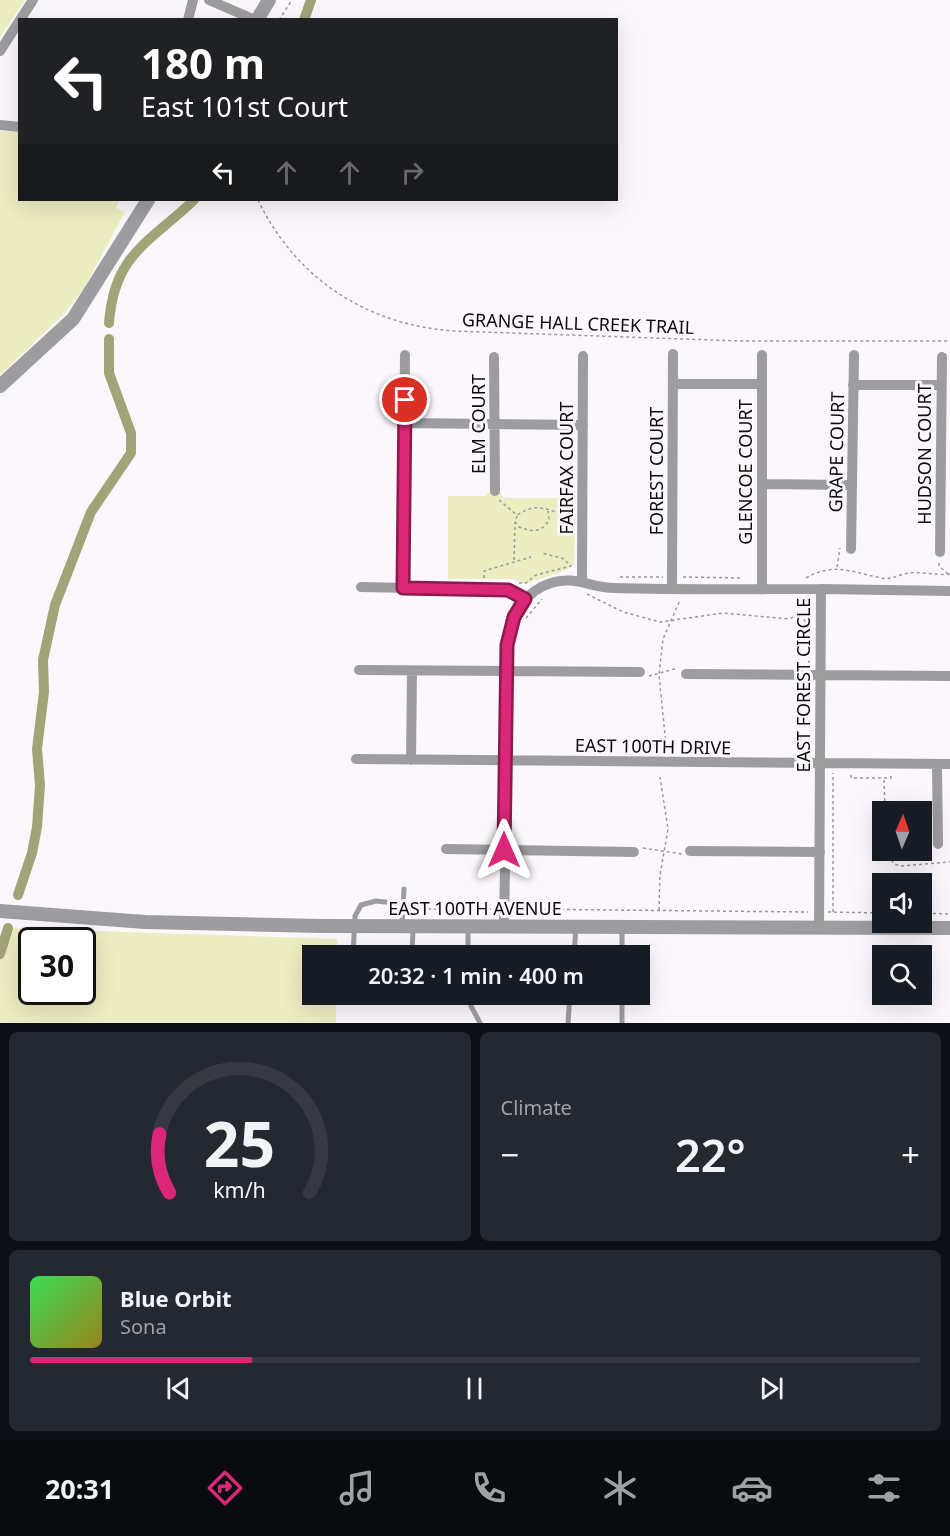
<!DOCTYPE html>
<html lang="en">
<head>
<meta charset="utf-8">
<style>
  body { margin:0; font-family:"Noto Sans",sans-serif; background:#242831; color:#f1f3f6; height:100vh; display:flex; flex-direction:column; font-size:22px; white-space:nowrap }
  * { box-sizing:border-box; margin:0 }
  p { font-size:20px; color:#9ea1a6 }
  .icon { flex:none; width:33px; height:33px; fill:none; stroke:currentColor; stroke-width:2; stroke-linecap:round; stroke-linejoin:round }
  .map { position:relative; height:1023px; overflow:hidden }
  .side { display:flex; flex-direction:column; gap:9px; padding:9px; background:#0d0f14; flex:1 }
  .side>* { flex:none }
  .guide { position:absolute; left:18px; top:18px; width:600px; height:183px; border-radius:0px; box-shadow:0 6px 24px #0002; background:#202124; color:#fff; overflow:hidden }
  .needle { width:39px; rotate:2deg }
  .fabs { position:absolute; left:872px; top:801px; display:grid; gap:12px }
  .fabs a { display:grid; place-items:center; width:60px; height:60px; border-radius:0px; background:#171b24; box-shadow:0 6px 24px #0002; font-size:30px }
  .speed { position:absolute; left:18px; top:927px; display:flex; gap:12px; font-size:30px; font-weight:700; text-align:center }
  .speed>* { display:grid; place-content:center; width:78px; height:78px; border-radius:50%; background:#171b24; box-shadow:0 6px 24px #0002; line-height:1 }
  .speed .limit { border:3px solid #111; border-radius:9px; background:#fff; color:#111 }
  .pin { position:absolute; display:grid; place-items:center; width:51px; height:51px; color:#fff; margin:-26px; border:3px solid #fff; border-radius:50%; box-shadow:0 2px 6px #0007 }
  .me { position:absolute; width:66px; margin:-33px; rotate:0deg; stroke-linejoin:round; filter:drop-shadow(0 0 4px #0008) }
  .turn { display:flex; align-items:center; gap:21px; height:126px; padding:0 24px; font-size:27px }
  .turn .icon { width:78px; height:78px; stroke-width:2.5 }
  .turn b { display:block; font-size:42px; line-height:51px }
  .lanes { display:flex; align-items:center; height:57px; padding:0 24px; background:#0003; justify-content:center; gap:30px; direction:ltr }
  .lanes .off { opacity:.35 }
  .big { font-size:45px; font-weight:600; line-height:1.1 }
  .side .widget { flex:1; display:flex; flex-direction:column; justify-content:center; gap:9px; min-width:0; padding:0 21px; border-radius:9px; background:#242831 }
  .side .dial { align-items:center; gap:0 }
  .dial svg { height:156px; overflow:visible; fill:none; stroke:#363941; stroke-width:7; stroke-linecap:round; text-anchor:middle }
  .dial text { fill:#f1f3f6; stroke:none }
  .song { display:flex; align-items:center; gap:18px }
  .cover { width:72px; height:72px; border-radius:9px; background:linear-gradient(135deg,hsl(130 70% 55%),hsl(50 70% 35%)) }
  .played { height:6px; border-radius:3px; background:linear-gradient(90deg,#db2777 25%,#363941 25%) }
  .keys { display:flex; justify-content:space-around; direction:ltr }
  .heat { display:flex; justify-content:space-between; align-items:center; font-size:33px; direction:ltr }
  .side .tiles { flex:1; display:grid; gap:9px; grid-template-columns:1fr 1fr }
  .widget:last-child { grid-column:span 2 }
  .trip { position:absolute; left:302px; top:945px; width:348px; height:60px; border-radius:0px; background:#171b24; box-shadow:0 6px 24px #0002; font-weight:600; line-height:60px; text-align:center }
  .tab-bar { display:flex; height:96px; justify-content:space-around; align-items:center; background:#090b0e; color:#9ea1a6 }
  .tab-bar .icon { width:42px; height:42px }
  .tab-bar .current { color:#db2777 }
  .tab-bar b { font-size:27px; color:#f1f3f6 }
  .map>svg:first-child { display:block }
</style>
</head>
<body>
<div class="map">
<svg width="950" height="1023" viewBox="0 0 950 1023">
  <rect width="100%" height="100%" fill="#fcf7fc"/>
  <path fill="#ededc2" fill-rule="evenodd" d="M0 0H25L0 37Z
    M0 131 19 132 20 200H120L116 208 125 212 84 288 65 313 0 375Z
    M489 492 501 493 503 498H576L574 565 566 570 525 584 513 579H448V496H486Z
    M8 928 337 939V955L312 956V994L336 995V1023H0V955ZM32 940H82V992H32Z"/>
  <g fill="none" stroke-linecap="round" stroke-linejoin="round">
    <path stroke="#a3a378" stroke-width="10" d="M304 20 311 0
      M109 323C114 254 149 243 194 200
      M18 895 32 853 37 827 40 785 37 749 44 692 43 660 55 605 91 512 131 453V433L109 373V339
      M0 954 8 928"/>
    <path stroke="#9a979a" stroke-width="1.5" stroke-dasharray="3 3" stroke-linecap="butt" d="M279 20 292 0
      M258 200C296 279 367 325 454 331L741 341H950
      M499 500 517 515C541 500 547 513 572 515
      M517 516 515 522 519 527C532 532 541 533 549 520L548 511
      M514 560 515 522
      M939 563V566L948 574
      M837 567 840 548
      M620 577H663
      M683 577 741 578
      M484 578V571L531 557
      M806 578C834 562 852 572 881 578 890 580 896 576 904 574 918 570 935 576 950 574
      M519 583H526L536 575 571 566 562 558 541 553
      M587 594 623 612 660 622 723 613 789 619 800 614 810 603
      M801 614 806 623 809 663
      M526 618 542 599
      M649 676 678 668
      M666 745 659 675 663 639 680 600
      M851 775V778H891V775
      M884 780 885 812
      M643 848 682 854
      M885 850 894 864 901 866 950 862
      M422 909H493
      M513 909 808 912
      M659 910 660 875 668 829 660 777
      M828 912 882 913
      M833 912V773
      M921 913 950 914"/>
    <path stroke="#9d9c9e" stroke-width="5" d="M402 925 404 889
      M468 928V956
      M353 956 355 916 361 905 376 901 403 904
      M412 956 413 928
      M574 956 576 927
      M622 956V927
      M470 994 471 1006 480 1023
      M568 1023 570 994
      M622 1023V994"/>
    <path stroke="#9d9c9e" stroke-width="10" d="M209 0 255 20
      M20 20 33 0
      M188 20 193 0
      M0 51 20 20
      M0 125 20 127
      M494 357 495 491
      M673 384H762
      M853 385H941
      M405 423 583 425
      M762 484 852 485
      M851 549 854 355
      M940 552 942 357
      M582 580 583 356
      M361 587 508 590 525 599
      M403 588 405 355
      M672 588 673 354
      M762 589V355
      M821 589 950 591
      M359 670 640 672
      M686 674 950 676
      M356 759 950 764
      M411 760 412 671
      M937 764 938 844
      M446 849 634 852
      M690 851 820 852
      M504 926 509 633C516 610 526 591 551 583 575 575 591 588 614 588 683 590 752 589 821 589L819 928"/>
    <path stroke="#9d9c9e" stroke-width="14" d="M257 20 269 0
      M0 386 73 319 148 200
      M0 911 145 922 321 926 950 928"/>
  </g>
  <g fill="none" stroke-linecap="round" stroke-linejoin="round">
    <defs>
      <path id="route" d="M405 400 403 588 508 590 525 599 514 617 507 645 504 850"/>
    </defs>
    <use href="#route" stroke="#8e194d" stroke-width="15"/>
    <use href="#route" stroke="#db2777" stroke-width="10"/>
  </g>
  <g text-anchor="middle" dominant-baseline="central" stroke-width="6" stroke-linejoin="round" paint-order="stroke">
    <g font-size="18" fill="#0c0b0c" stroke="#fcf7fc">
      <text transform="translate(578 323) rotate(2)">GRANGE HALL CREEK TRAIL</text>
      <text transform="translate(478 424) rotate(-90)">ELM COURT</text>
      <text transform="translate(836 452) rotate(-89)">GRAPE COURT</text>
      <text transform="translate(924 454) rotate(-90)">HUDSON COURT</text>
      <text transform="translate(566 468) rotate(-90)">FAIRFAX COURT</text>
      <text transform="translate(656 471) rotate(-90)">FOREST COURT</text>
      <text transform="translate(745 472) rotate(-90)">GLENCOE COURT</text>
      <text transform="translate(803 685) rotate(-90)">EAST FOREST CIRCLE</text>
      <text transform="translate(653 746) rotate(1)">EAST 100TH DRIVE</text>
      <text x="475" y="908">EAST 100TH AVENUE</text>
    </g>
  </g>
</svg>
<div class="fabs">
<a><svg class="needle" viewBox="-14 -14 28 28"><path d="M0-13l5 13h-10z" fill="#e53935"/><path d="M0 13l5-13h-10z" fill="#9ea1a6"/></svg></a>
<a><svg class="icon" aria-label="sound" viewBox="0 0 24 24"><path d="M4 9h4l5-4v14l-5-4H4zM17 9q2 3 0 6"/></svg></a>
<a><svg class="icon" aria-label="search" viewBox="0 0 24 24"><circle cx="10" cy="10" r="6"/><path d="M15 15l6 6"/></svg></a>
</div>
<div class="speed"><div class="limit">30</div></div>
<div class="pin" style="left:405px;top:400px;background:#d93025"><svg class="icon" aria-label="arrive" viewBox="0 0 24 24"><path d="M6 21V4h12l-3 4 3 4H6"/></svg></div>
<svg class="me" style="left:504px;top:850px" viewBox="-20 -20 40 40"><path d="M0-17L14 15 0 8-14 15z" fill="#db2777" stroke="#fff" stroke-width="4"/></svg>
<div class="trip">20:32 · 1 min · 400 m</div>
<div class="guide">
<div class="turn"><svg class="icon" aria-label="left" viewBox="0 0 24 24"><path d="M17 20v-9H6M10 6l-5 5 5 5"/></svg><div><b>180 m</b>East 101st Court</div></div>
<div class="lanes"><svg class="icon" aria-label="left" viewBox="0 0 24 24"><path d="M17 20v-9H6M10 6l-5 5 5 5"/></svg><svg class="icon off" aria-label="ahead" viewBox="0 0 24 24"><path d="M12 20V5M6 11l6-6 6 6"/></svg><svg class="icon off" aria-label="ahead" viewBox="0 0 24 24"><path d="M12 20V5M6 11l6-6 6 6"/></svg><svg class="icon off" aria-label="right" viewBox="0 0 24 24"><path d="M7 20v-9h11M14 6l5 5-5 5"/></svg></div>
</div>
</div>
<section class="side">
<div class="tiles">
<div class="widget dial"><svg viewBox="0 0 100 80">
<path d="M14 69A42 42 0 1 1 86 69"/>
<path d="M14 69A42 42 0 0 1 9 39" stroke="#db2777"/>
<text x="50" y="56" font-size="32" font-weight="700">25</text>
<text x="50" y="72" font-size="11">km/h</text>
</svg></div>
<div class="widget"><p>Climate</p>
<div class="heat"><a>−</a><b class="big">22°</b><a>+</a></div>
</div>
<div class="widget">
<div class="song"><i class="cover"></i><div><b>Blue Orbit</b><p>Sona</p></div></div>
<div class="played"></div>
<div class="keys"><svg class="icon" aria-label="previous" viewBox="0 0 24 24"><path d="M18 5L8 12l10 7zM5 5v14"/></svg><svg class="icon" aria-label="pause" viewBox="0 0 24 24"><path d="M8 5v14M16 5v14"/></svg><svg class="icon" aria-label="next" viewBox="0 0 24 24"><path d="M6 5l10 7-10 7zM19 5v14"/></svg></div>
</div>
</div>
</section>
<nav class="tab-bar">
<b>20:31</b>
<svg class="icon current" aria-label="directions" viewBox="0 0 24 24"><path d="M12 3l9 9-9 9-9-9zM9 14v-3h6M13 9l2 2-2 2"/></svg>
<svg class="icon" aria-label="music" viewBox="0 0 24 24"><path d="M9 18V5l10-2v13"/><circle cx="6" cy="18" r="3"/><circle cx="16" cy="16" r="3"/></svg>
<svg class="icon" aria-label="phone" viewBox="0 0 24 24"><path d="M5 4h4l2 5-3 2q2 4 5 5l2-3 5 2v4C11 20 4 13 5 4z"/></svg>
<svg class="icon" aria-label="climate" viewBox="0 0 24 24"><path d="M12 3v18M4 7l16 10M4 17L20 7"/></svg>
<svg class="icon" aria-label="car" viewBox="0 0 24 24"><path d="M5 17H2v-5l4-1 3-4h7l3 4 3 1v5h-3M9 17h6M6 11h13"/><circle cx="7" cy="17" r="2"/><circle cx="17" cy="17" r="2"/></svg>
<svg class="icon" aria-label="filters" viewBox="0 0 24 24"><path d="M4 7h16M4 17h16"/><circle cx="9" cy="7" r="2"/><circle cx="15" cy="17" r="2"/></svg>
</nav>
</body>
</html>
